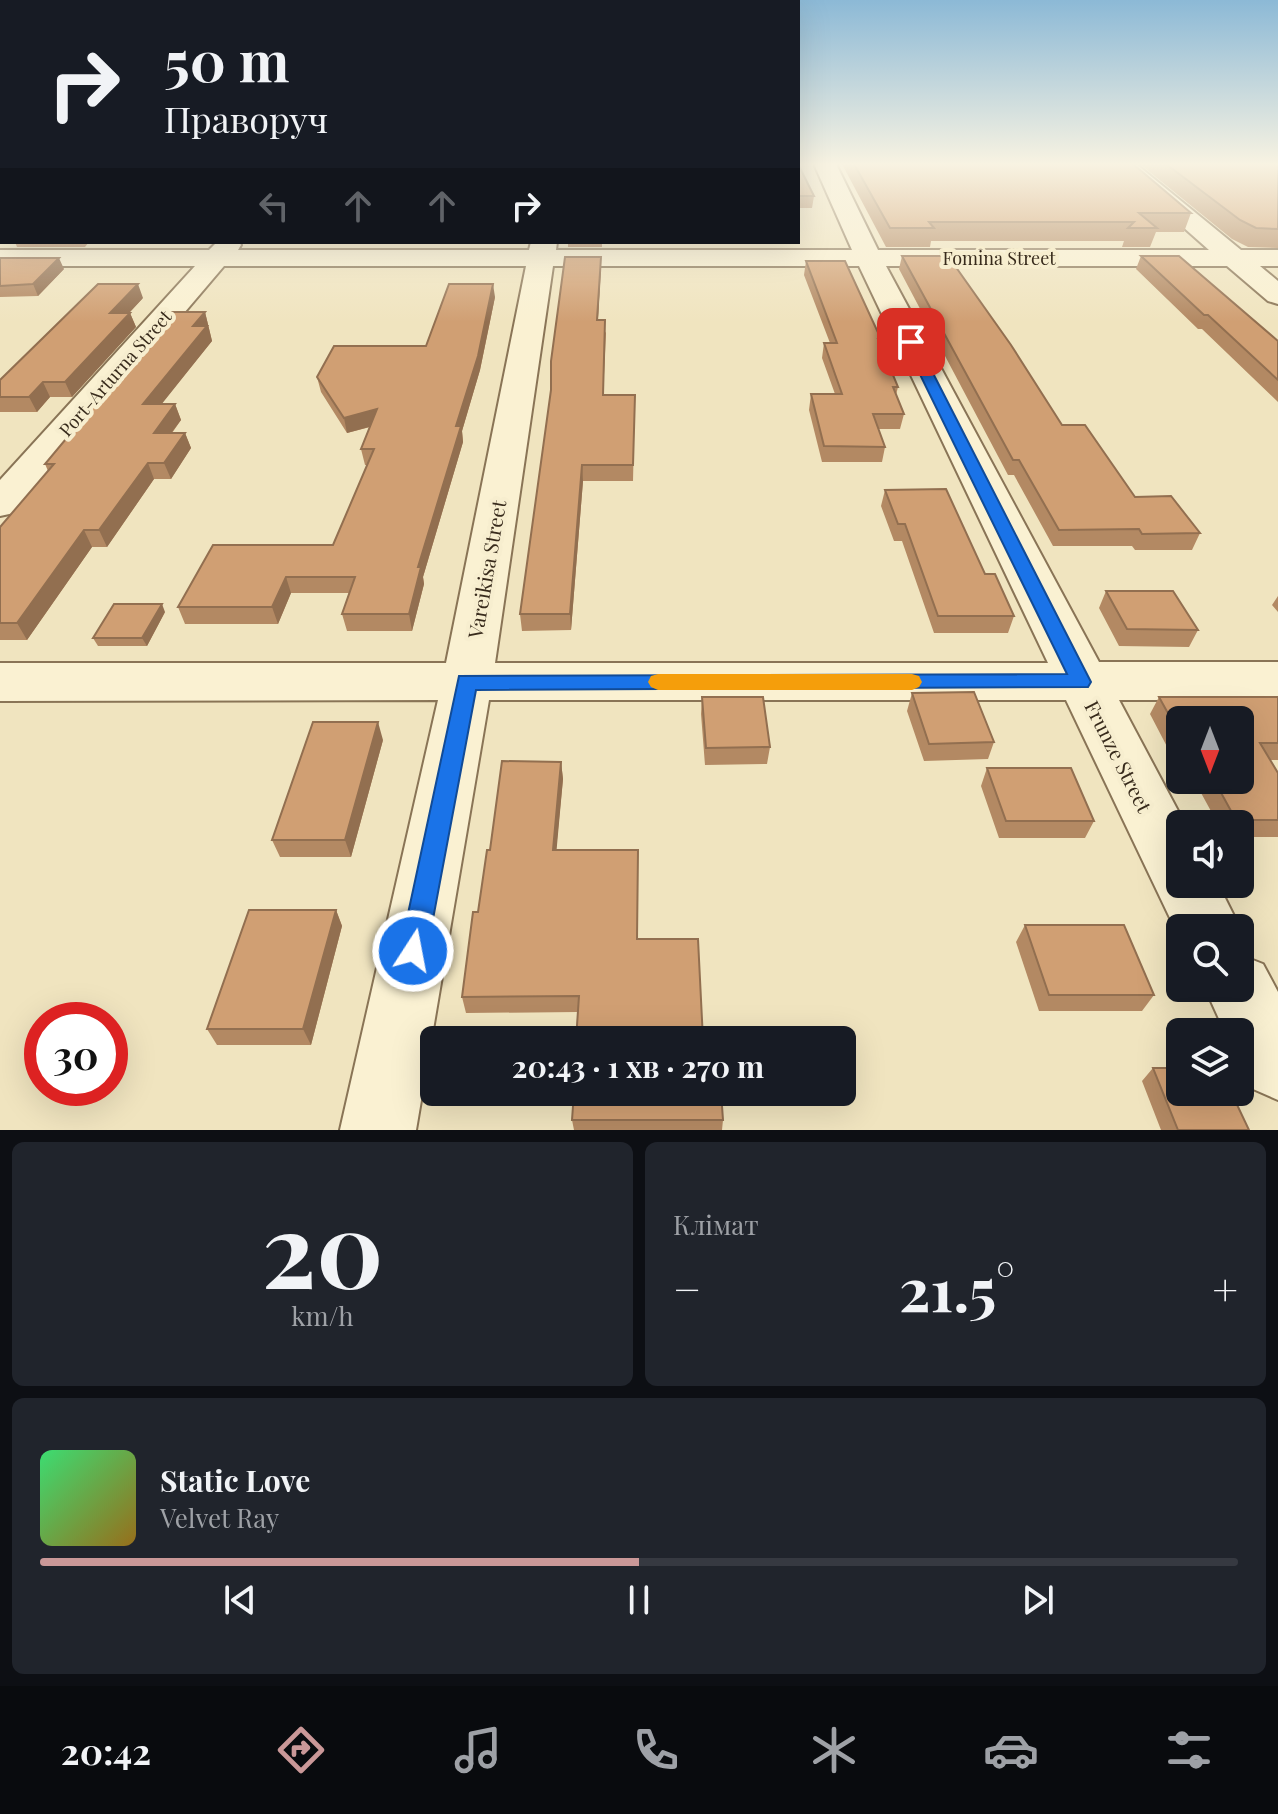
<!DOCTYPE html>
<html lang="uk">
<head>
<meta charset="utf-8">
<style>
  body { margin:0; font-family:"Playfair Display",serif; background:#20242c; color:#f1f3f6; height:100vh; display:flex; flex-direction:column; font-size:30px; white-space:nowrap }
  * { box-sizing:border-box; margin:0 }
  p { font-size:26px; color:#9ea1a6 }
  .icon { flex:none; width:44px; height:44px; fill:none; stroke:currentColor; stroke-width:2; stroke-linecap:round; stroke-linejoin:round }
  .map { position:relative; height:1130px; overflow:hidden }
  .side { display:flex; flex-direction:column; gap:12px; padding:12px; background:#0d0f14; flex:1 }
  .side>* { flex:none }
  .banner { position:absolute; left:0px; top:0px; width:800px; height:244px; box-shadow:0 8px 32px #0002; background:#171b24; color:#f1f3f6; overflow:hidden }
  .needle { width:52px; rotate:180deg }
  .tools { position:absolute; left:1166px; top:706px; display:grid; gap:16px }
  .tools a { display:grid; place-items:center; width:88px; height:88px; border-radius:12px; background:#171b24; box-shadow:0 8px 32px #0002; font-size:40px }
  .speed { position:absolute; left:24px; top:1002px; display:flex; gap:16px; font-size:40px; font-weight:700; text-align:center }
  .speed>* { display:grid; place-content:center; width:104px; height:104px; border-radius:50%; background:#171b24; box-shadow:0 8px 32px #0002; line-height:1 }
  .speed .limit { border:12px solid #d22; background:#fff; color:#111 }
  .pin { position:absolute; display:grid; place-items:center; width:68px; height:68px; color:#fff; margin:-34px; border-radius:16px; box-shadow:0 4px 12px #0006 }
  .me { position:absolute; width:88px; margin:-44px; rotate:11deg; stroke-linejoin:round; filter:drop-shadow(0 0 6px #0008) }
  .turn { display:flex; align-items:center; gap:28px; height:168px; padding:0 32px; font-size:36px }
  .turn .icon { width:104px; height:104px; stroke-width:2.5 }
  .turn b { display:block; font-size:56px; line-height:68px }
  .lanes { display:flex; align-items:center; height:76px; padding:0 32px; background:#0003; justify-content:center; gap:40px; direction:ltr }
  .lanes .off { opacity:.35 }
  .big { font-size:60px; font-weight:700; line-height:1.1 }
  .side .card { flex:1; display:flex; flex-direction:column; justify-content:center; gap:12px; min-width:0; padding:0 28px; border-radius:12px; background:#20242c }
  .side .dial { align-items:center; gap:0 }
  .dial b { font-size:104px; line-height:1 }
  .song { display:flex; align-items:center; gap:24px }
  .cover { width:96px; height:96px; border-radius:12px; background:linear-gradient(135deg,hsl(140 70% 55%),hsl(40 70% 35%)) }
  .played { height:8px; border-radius:4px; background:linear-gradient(90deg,#ca9898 50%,#363941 50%) }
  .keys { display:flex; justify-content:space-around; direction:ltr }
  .heat { display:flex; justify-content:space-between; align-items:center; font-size:44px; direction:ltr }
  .side .tiles { flex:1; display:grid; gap:12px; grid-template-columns:1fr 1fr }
  .card:last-child { grid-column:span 2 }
  .trip { position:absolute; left:420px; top:1026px; width:436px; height:80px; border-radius:12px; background:#171b24; box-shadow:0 8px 32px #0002; font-weight:700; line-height:80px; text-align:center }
  .tabs { display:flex; height:128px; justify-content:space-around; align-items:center; background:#090b0e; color:#9ea1a6 }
  .tabs .icon { width:56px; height:56px }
  .tabs .active { color:#ca9898 }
  .tabs b { font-size:36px; color:#f1f3f6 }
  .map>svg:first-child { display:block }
</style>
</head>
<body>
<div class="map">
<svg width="1278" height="1130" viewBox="0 0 1278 1130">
  <rect width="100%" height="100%" fill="#f0e4bf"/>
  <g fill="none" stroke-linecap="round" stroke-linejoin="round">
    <defs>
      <path id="minor" d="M814 164H836L878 250H1209L1112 164H1136L1241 250H1278V266H1260L1278 281V304L1268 301 1227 266H886L1099 662H1278V700H1119L1185 824H1180V884H1218L1240 928H1180V939L1066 700H489L416 1130H340L438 700 0 701V663H446L526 266H224L14 513 0 516V480L195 266H0V250H209L217 242H239L241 245 238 250H529L531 242H557L556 250H852ZM553 266H859L1048 663H495Z
        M1240 955 1263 964 1278 992V1100L1253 1089 1240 1063V1032H1225L1205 988H1240Z"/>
    </defs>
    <use href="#minor" stroke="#897456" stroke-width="4"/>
    <use href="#minor" fill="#faf1d2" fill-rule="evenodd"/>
  </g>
  <path fill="#b38963" d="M0 164H2V210H0Z
    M798 164 814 196 812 208H798Z
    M842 164H1133L1191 213 1184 232H1156L1150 247H1122L1124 241H931L930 247H886Z
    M1140 164H1278V248L1248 247 1232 239Z
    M15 242H134H89L85 247H17Z
    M568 242H602V247H568Z
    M902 256 1062 425 1135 497 1200 533 1192 550H1135L1132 546H1053L1014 475H1008L899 269Z
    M1141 256 1278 341V402L1202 329H1198L1136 269Z
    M601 257 598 320 606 333 603 395H635L633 481H583L571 630 522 631 520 614Z
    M0 258 64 269 38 296 0 297Z
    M806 261 881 339 880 345 898 387 896 395 904 414 900 429H878L885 447 882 462H822L809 410 811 394H835L822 358 824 343H830L804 275Z
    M495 297 480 370 462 431 463 442 423 577 424 584 412 631H347L342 614 349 593H291L278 624H185L178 607 333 545 367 465H365L361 449 370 427 347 433 321 392 317 377 426 346Z
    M143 298 129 313H130L136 327 72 397H50L37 412H0V380Z
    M205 312 212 341 161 404H175L181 420 172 433H185L191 448 171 479H154L107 547H92L27 640H0V527L48 471 45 464Z
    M885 490 985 574 1014 616 1008 633H934L902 541H894L881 506Z
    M1106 591 1198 630 1189 647 1119 646 1099 608Z
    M1278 596V612L1272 605Z
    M165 612 147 646H98L93 638Z
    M912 693 994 742 988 759 924 761 907 711Z
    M702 697 770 747 767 764 705 765 701 714Z
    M1159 697H1278V760H1270L1278 773V837H1240V824H1218L1194 780H1240L1180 720V760H1174L1150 714Z
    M383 740 351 857H280L272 840Z
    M561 762 563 779 556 850H638L578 1012 466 1013 462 997 490 850Z
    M987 768 1094 821 1085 838H999L981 786Z
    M336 910 342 926 311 1045H217L207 1029Z
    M1025 925 1154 995 1142 1011H1039L1016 942Z
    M1153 1068 1249 1130H1161L1142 1081Z
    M572 1120H723L722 1130H574Z"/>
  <path fill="#926f50" d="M601 257V269L597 333V320Z
    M59 258 64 269 38 296 33 284Z
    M138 284 143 298 116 327 110 313Z
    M493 284 495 297 480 370 462 431 463 442 423 577 424 584 412 631 409 614 418 567Z
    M205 312 212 341 149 420 143 404 193 326Z
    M130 313 136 327 72 397 65 382Z
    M43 382 50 397 37 412 29 397Z
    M175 404 181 420 160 448 154 433Z
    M377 409 380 424 347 433 344 418Z
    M185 433 191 448 171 479 164 463Z
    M148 463 154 479 107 547 99 530Z
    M582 465 583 481 571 630 570 614Z
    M84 530 92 547 27 640 17 623Z
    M286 577 291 593 278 624 272 607Z
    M162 604 165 612 147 646 142 638Z
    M378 722 383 740 351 857 345 840Z
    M561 762 563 779 555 867 553 850Z
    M336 910 342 926 311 1045 303 1029Z"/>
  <path fill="#d09f73" stroke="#926f50" stroke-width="2" d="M1 164H2V199H0Z
    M798 164 814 196H798Z
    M854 164H1133L1191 213H1139L1157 228H1128L1134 222H929L934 228H890Z
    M1166 164H1278V229L1256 228 1240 220Z
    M902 256H948L1011 345 1062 425H1085L1135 497 1171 496 1200 533 1142 534 1139 529 1059 530 1019 460H1013Z
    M1141 256H1179L1278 341V380L1208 315H1204Z
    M565 257H601L597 320H605L603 395H635L633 465H582L570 614H520L551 390V361Z
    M0 258H59L33 284 0 286Z
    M806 261H845L881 339H878L898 387H893L904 414H873L885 447 824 446 811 394H842L824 343H837Z
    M98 284H138L110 313H130L65 382H43L29 397H0V380Z
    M449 284H493L478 356 456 426H461L418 567H421L409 614H342L355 577H286L272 607H178L213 545H333L374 449H361L377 409 344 418 317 377 334 346H426Z
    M172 312H205L193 326H207L143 404H175L154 433H185L164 463H148L99 530H84L17 623H0V527L54 464H45Z
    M946 489 985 574H995L1014 616H938L905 524H898L885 490Z
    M1106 591H1173L1198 630 1127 629Z
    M114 604H162L142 638H93Z
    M974 692 994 742 929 744 912 693Z
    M702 697H763L770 747 706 748Z
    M1159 697H1278V743H1260L1278 773V820H1236L1214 780H1240V720H1180V735Z
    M313 722H378L345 840H272Z
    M502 761 561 762 553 850H638L637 939H698L703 1040H576L579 996 462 997 473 912H478L487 850H490Z
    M987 768H1071L1094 821H1006Z
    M249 910H336L303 1029H207Z
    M1025 925H1124L1154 995H1049Z
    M1153 1068H1180V1092H1231L1249 1130H1178Z
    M574 1092H721L723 1120H572Z"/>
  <linearGradient id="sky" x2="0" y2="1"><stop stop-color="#8cb9d6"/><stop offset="0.51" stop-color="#f8f3e2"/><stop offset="1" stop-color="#f8f3e2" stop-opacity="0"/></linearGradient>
  <rect width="1278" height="322" fill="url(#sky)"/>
  <path fill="#1a73e8" stroke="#114b97" stroke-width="2" d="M906 340 917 342 1091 682 1088 687 476 690 427 951 423 960 413 964 404 960 400 951 459 676 1067 674 904 342Z"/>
  <path fill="#f59e0b" d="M658 674H912L919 676 922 682 919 687 912 690H658L651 687 648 682 651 676Z"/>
  <g text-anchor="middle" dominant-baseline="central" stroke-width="8" stroke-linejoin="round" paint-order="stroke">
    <g font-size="18" fill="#382b1c" stroke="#f7eecf">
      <text x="999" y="258">Fomina Street</text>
      <text transform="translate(115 373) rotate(-49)">Port-Arturna Street</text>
    </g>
    <g font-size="20" fill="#382b1c" stroke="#f7eecf">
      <text transform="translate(486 569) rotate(-80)">Vareikisa Street</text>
      <text transform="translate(1119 756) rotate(63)">Frunze Street</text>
    </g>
  </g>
</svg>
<div class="tools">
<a><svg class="needle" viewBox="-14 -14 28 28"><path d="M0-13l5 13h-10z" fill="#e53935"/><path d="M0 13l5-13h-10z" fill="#9ea1a6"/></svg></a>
<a><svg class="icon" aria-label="sound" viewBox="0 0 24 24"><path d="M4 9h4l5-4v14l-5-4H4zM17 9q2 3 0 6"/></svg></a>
<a><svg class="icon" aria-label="search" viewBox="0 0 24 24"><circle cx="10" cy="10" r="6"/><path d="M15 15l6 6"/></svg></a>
<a><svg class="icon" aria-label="layers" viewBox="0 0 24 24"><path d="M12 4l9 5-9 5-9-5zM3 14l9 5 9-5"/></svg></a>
</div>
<div class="speed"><div class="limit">30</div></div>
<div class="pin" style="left:911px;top:342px;background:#d93025"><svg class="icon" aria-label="arrive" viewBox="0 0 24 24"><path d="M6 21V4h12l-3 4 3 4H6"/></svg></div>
<svg class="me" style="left:413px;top:951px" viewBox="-20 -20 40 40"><circle r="17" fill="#1a73e8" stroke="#fff" stroke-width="3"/><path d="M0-11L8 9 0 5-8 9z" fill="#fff"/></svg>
<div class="trip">20:43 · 1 хв · 270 m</div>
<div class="banner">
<div class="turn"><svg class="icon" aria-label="right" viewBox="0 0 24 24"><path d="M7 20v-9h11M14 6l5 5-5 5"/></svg><div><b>50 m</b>Праворуч</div></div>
<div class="lanes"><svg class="icon off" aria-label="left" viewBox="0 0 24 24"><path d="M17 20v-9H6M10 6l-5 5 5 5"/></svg><svg class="icon off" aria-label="ahead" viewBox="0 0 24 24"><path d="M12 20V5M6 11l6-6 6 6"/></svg><svg class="icon off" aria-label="ahead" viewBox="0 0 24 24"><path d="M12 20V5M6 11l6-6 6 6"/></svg><svg class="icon" aria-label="right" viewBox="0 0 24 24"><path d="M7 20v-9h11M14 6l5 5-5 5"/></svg></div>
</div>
</div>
<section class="side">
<div class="tiles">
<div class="card dial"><b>20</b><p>km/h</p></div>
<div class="card"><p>Клімат</p>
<div class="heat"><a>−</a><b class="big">21.5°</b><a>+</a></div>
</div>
<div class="card">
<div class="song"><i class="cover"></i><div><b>Static Love</b><p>Velvet Ray</p></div></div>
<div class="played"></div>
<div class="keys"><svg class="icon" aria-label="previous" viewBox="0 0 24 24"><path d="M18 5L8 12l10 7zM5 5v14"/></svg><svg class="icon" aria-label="pause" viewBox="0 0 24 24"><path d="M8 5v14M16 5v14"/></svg><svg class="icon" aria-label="next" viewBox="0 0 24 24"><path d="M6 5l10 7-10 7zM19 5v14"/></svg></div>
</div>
</div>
</section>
<nav class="tabs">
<b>20:42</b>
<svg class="icon active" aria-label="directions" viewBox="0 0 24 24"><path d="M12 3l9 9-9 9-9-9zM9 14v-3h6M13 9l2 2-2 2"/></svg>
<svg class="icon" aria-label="music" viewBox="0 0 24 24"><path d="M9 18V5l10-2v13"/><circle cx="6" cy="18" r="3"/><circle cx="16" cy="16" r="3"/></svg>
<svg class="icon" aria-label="phone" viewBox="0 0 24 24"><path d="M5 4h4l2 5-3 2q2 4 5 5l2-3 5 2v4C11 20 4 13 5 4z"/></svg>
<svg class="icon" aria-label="climate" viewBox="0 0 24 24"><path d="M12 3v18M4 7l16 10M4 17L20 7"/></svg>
<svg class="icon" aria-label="car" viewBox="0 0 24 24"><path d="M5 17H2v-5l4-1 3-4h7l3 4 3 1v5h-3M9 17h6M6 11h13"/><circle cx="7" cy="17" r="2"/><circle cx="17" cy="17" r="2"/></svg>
<svg class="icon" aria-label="filters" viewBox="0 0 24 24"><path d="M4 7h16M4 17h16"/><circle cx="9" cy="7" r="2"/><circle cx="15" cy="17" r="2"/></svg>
</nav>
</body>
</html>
